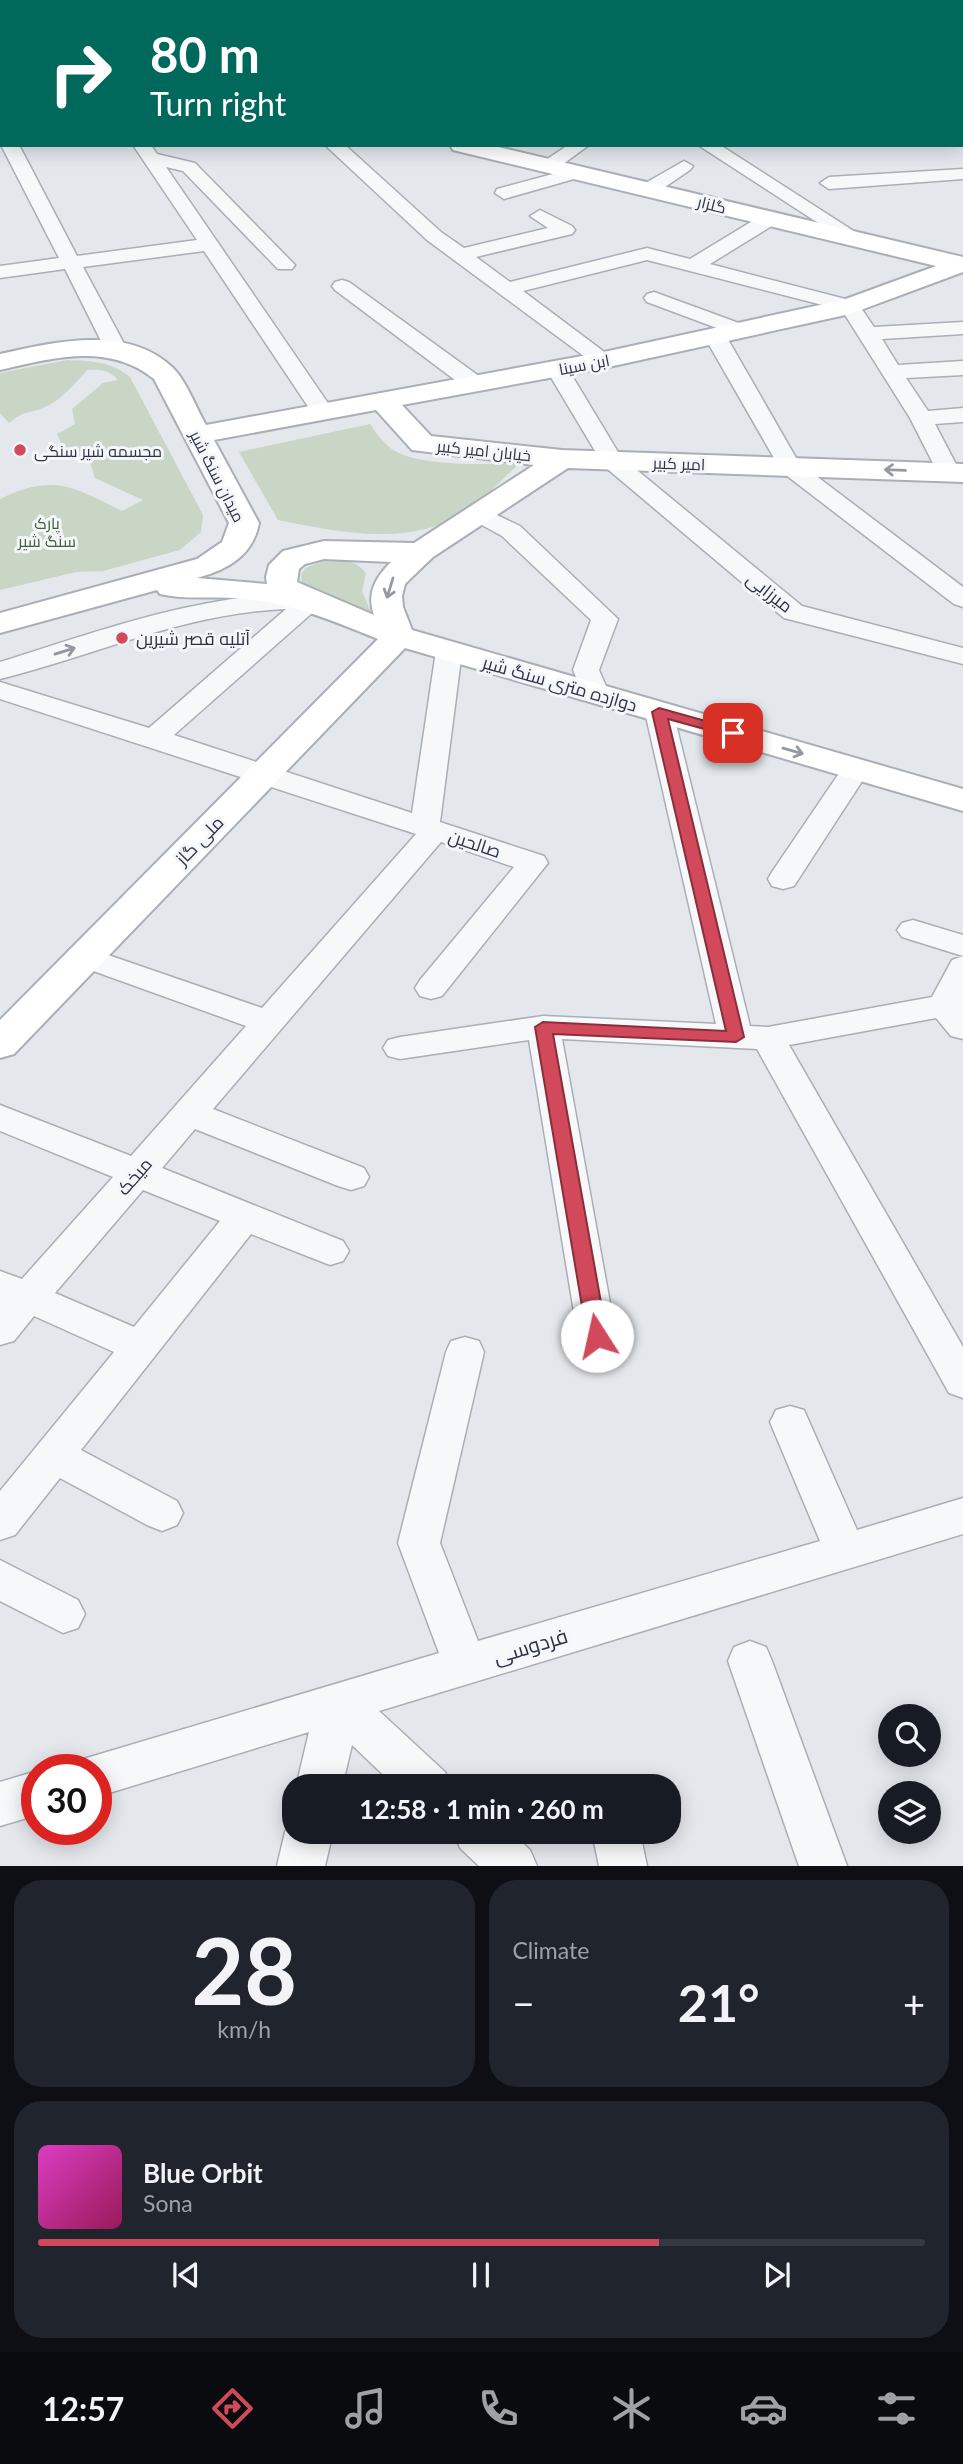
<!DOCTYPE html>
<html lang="en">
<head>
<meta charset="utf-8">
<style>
  body { margin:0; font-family:Lato,Cairo,sans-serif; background:#20242c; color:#f1f3f6; height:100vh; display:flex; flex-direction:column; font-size:26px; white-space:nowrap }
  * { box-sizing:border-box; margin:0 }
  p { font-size:23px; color:#9ea1a6 }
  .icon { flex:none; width:38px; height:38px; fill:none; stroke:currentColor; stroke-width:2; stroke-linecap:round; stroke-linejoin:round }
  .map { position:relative; height:1866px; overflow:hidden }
  .drawer { display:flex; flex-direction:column; gap:14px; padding:14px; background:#0d0f14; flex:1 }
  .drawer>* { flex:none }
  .hud { position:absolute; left:0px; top:0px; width:964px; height:147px; box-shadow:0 4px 18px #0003; background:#00695c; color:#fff; overflow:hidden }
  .fabs { position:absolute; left:878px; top:1704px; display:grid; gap:14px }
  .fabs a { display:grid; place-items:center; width:63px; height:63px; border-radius:50%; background:#171b24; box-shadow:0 4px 18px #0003; font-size:35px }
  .speed { position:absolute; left:21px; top:1754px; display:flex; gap:14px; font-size:35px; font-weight:700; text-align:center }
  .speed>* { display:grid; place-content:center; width:91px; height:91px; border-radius:50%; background:#171b24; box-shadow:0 4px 18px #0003; line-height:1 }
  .speed .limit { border:10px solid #d22; background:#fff; color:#111 }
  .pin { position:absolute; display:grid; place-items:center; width:60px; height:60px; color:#fff; margin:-30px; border-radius:14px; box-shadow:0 4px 10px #0006 }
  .me { position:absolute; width:77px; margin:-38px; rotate:350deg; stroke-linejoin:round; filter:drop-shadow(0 0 5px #0008) }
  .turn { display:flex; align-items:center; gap:24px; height:147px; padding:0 35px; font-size:32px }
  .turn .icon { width:91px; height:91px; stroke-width:2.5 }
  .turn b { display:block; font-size:49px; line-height:60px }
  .big { font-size:52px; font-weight:700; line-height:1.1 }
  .drawer .card { flex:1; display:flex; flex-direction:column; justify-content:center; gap:10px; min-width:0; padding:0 24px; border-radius:28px; background:#20242c }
  .drawer .dial { align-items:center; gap:0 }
  .dial b { font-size:91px; line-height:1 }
  .song { display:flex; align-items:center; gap:21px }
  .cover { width:84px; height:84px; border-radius:10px; background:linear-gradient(135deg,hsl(310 70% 55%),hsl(330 70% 35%)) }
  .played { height:7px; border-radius:4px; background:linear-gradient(90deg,#d1495b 70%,#363941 70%) }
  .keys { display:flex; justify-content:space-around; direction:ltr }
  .heat { display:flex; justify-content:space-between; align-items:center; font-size:38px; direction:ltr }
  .drawer .tiles { flex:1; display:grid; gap:14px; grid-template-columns:1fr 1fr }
  .card:last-child { grid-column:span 2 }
  .trip { position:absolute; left:282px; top:1774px; width:399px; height:70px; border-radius:28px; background:#171b24; box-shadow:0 4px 18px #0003; font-weight:700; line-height:70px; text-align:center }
  .tabs { display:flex; height:112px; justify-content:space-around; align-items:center; background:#090b0e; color:#9ea1a6 }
  .tabs .icon { width:49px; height:49px }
  .tabs .current { color:#d1495b }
  .tabs b { font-size:32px; color:#f1f3f6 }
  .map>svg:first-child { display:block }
</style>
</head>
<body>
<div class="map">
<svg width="963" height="1866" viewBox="0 0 963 1866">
  <rect width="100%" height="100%" fill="#e4e7ec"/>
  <path fill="#c9d6c5" d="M67 360C92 361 110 361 130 377L203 515 201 532 180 550 103 571 76 572 0 590V499C54 473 73 487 122 511L143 500 95 478 90 462 65 452 57 434 75 424 72 409 103 383 118 380C110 370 100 369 87 370 77 382 60 401 45 407 28 414 25 410 9 423L0 413V373Z
    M370 424C375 431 380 439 387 445 411 469 486 463 519 464 501 480 483 501 462 514 408 547 337 532 278 520L239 452Z
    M327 560C342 559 356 560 366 573L362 591 373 617 309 588 302 582 301 575 305 568Z"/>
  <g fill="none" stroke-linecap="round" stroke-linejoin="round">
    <defs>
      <path id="street" d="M37 0H54L36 2Z
        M181 0H198L180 2Z
        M339 0H356L338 2Z
        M488 0H504L487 2Z
        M566 0H582L565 2Z
        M796 0H826L827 2H798Z
        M0 52H2V62H0Z
        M0 79H2V89H0Z
        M962 126H963V136H962Z
        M1 145H19L77 256 197 240 133 145H151L157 154 195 163 295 265 292 269H278L183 171 166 167 334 412 331 417H315L204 251 83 267 128 351 125 356H109L106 351 65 269 0 278V266L59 258Z
        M325 145H345L441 232 464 248 548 228 530 216 540 210 572 226 575 230 572 234 476 257 510 282 647 248 690 259 764 214H778L781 218 778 222 710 264 857 302 874 327 963 322V334L882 339 898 365 963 361V375L906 378 928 411 963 408V422L935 424 960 472 956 477H940L910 418 842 310 647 260 523 291 615 360 612 365H596L427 240Z
        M568 145H589L555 170H543L540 166 543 162Z
        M698 145H720L866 239 863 243H849Z
        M684 161 693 166 690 170 656 193H642L640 189 642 185Z
        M575 168 581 169 584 173 581 177 504 199 495 193 497 189Z
        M963 169V179L829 189 820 183 829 177Z
        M342 280 349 282 483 379 486 384 483 389H467L335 290 332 286 335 282Z
        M654 292 747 326 751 330 747 334H733L647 302 644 298 647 294Z
        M715 330 722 332 726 336 799 463 963 587V607L954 604 782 472 704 336 708 332Z
        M557 362 565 364 568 369 621 457 802 606 963 648V664L784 618 604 466 546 369 549 364Z
        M480 507 520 526 618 619 599 670 609 693 605 699 595 701 585 699 573 670 591 620 502 536 471 519 468 514 471 509Z
        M311 593 320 596 324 601 320 606 174 735 412 813 436 651 440 645 449 643 458 645 462 651 440 822 544 856 548 863 442 996 431 999 420 996 415 988 420 980 514 867 441 842 213 1109 364 1168 369 1177 364 1186 351 1190 338 1186 195 1129 162 1168 343 1241 349 1251 343 1261 330 1265 251 1234 81 1450 177 1501 183 1513 177 1525 162 1531 147 1525 60 1478 15 1535 0 1540V1491L114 1352 34 1316 14 1341 0 1345V1271L22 1279 113 1177 0 1131V1105L131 1156 246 1026 74 964 69 957 74 950 85 947 262 1008 416 834 0 699V682L149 728 286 609C185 613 96 655 0 679V662C74 639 149 612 226 600 254 595 283 596 311 593ZM143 1190 220 1221 134 1327 55 1293Z
        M659 704 669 706 673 712 750 1026 768 1027 932 997 952 960 963 956V1039L951 1036 936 1018 789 1045 963 1347V1398L949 1393 757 1049 562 1039 616 1336 611 1347 597 1351 583 1347 578 1336 529 1040 400 1059 388 1056 383 1048 388 1040 400 1037 543 1016 716 1024 645 712 649 706Z
        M856 760 866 763 870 769 794 886 783 889 772 886 768 879 772 872 846 763Z
        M913 920 963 935V956L902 937 897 930 902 923Z
        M465 1337 479 1341 484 1352 440 1543 478 1641 820 1541 770 1422 776 1410 790 1406 804 1410 857 1530 963 1498V1534L379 1711 445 1772 452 1787H396L352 1745 342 1787H296L309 1732 96 1797V1769H75L80 1760 439 1653 398 1543 446 1352 451 1341Z
        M0 1560 78 1600 85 1614 78 1628 63 1633 0 1601Z
        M750 1641 766 1647 772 1661 847 1866H799L728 1661 734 1647Z
        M37 1771V1815L0 1826V1782Z
        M294 1815V1832H333L325 1866H277L285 1832Z
        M454 1832H511L530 1850 537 1866H479L460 1848Z
        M592 1832H640L647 1866H599Z"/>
      <path id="secondary" d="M0 0 9 2H2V11Z
        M536 0H566L567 2H537Z
        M874 0H892V2H874Z
        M903 0H921V2H903Z
        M962 53H963V65H962Z
        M962 114H963V126H962Z
        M450 145H490L963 257V272L850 314 604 368 402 405 431 436 562 450 963 464V482L568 468 433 557 410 579 405 584 402 596 403 607 412 630 963 789V811L405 648 14 1054 0 1058V1020L378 639C328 619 291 603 236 598 211 596 185 600 160 594L157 590 0 633V613L197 559 222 542 229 523 154 379C108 342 53 358 0 370V354C54 342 128 324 173 368 187 382 196 408 206 425L604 352 843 300 936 266 461 152 453 150ZM376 410 412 450 534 465 414 543 324 541 283 551 269 565 266 577 267 584 197 578C227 570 253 556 259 523L214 440ZM324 559 391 562C376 577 366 593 374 615L297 582 299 569 305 564Z"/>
    </defs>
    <use href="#street" stroke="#a9aeb7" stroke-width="3"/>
    <use href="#secondary" stroke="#a9aeb7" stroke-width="4"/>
    <use href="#street" fill="#f7f8fa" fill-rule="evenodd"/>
    <use href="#secondary" fill="#fff" fill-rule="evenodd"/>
  </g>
  <path fill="#a1a5ae" d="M923 0H963V4L962 2H932L924 1Z"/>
  <defs><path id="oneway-shaft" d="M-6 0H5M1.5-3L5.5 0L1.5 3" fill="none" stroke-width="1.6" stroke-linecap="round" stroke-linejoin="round" transform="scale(1.75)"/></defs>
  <g stroke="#959aa2">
    <use href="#oneway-shaft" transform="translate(895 470) rotate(-178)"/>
    <use href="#oneway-shaft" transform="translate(390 588) rotate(107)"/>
    <use href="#oneway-shaft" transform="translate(793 751) rotate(16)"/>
  </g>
  <use stroke="#9196a0" href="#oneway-shaft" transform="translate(65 651) rotate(-17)"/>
  <path fill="#d1495b" stroke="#882f3b" stroke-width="2" d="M659 708 738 730 740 733 733 737 668 719 744 1037 736 1042 553 1034 607 1336 604 1342 597 1344 590 1342 587 1336 535 1027 543 1022 726 1031 652 712Z"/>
  <g fill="#d1495b" stroke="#f4f6f9" stroke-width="2.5">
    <circle cx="20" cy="450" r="7"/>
    <circle cx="122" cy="638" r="7"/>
  </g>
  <g text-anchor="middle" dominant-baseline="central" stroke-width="6" stroke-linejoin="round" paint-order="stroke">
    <g font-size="16" fill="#2b3445" stroke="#f4f6f9">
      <text transform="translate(712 204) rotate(14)">گلزار</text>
      <text transform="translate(584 364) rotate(-11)">ابن سینا</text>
      <text transform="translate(484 450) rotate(6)">خیابان امیر کبیر</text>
      <text transform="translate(679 463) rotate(2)">امیر کبیر</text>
      <text transform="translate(218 476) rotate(63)">میدان سنگ شیر</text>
    </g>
    <g font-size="16" fill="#2b3445" stroke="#f4f6f9" text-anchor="start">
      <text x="34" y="450">مجسمه شیر سنگی</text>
    </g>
    <g font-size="16" fill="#3f6138" stroke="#f4f6f9">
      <text x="47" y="522">پارک<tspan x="47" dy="18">سنگ شیر</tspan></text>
    </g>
    <g font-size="18" fill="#2b3445" stroke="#f4f6f9">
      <text transform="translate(770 592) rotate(38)">میرزایی</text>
      <text transform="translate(560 683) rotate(16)">دوازده متری سنگ شیر</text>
      <text transform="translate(199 840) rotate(-46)">ملی گاز</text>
      <text transform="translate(475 843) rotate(18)">صالحین</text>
      <text transform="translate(134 1176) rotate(-49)">میخک</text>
    </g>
    <g font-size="18" fill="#2b3445" stroke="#f4f6f9" text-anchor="start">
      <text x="136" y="638">آتلیه قصر شیرین</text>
    </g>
    <g font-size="21" fill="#2b3445" stroke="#f4f6f9">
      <text transform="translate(530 1645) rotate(-17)">فردوسی</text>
    </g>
  </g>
</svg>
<div class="fabs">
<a><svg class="icon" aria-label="search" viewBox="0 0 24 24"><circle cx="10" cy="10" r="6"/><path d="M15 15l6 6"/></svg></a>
<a><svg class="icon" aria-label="layers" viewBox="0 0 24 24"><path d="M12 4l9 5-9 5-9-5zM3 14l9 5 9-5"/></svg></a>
</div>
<div class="speed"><div class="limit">30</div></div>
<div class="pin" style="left:733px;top:733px;background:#d93025"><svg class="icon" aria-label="arrive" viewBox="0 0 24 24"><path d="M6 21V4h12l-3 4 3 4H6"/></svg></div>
<svg class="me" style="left:597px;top:1336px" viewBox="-20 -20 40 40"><circle r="19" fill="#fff"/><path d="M0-13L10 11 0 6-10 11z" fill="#d1495b"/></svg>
<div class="trip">12:58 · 1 min · 260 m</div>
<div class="hud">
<div class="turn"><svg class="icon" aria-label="right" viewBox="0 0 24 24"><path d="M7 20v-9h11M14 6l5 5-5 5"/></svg><div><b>80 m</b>Turn right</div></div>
</div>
</div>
<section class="drawer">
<div class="tiles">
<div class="card dial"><b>28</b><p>km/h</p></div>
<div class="card"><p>Climate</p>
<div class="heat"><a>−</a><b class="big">21°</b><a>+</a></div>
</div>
<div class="card">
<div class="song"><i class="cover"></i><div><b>Blue Orbit</b><p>Sona</p></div></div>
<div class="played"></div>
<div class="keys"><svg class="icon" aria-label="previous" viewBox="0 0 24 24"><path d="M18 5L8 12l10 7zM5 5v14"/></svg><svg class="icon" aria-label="pause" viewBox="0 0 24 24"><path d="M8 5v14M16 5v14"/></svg><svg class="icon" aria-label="next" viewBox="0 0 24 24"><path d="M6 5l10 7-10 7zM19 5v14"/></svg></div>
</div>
</div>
</section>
<nav class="tabs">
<b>12:57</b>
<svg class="icon current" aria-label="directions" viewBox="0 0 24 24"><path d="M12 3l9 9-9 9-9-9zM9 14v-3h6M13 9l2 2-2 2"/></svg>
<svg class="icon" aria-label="music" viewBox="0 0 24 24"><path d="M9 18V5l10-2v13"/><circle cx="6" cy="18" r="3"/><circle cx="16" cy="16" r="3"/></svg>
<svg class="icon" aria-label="phone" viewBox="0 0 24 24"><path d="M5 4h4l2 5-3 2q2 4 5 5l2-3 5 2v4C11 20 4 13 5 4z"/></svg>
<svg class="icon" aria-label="climate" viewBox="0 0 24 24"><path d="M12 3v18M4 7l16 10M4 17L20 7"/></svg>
<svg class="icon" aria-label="car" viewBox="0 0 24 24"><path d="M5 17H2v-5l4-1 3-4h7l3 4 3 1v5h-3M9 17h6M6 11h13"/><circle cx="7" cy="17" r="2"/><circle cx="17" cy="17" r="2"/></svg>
<svg class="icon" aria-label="filters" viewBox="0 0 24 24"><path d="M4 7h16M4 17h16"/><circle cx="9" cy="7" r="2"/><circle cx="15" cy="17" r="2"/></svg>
</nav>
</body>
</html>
